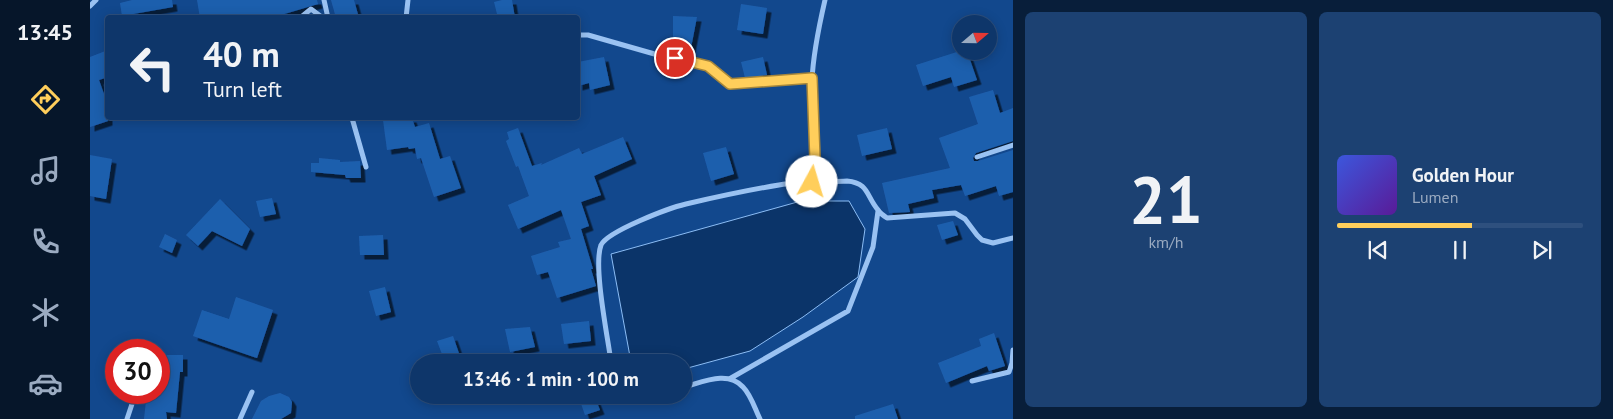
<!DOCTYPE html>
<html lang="en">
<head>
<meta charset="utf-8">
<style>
  body { margin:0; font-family:"PT Sans",sans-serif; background:#1c4172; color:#f1f3f6; height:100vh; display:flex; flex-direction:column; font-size:19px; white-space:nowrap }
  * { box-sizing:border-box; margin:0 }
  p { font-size:16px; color:#9babc1 }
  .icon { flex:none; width:28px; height:28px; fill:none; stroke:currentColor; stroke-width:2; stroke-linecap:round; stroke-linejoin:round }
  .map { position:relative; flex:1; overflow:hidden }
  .panel { display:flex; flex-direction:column; gap:12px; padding:12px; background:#081e3a; width:600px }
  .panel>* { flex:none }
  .hud { position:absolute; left:15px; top:15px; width:475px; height:105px; border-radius:5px; box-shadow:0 2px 12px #0003,0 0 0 1px #2e507e; background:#0e366a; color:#f1f3f6; overflow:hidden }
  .needle { width:32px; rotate:70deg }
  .controls { position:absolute; left:862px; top:15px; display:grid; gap:10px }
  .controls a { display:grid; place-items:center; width:45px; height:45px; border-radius:50%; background:#0e366a; box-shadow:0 2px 12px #0003,0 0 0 1px #2e507e; font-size:25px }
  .speed { position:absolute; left:15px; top:339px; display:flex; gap:10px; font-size:25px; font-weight:700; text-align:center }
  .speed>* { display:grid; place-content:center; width:65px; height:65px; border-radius:50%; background:#0e366a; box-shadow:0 2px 12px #0003,0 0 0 1px #2e507e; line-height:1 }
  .speed .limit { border:8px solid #d22; background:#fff; color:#111 }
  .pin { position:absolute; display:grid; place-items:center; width:42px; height:42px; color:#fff; margin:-21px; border:2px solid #fff; border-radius:50%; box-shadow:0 1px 5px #0007 }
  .me { position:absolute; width:55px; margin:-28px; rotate:6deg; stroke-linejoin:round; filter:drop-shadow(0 0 4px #0008) }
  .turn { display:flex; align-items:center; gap:18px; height:105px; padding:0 15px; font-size:22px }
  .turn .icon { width:65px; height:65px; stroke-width:2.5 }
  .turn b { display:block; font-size:35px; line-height:42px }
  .panel .widget { flex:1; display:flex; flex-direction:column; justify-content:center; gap:8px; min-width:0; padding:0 18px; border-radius:8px; background:#1c4172 }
  .panel .dial { align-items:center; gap:0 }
  .dial b { font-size:65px; line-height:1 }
  .song { display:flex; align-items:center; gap:15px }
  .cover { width:60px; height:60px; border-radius:8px; background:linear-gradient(135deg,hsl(230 70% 55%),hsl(270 70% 35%)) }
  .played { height:5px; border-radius:2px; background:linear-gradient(90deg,#ffce5b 55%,#2e507e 55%) }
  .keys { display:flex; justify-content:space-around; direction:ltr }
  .panel .tiles { flex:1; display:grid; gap:12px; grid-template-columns:repeat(2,1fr) }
  .trip { position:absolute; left:320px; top:354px; width:282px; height:50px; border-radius:25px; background:#0e366a; box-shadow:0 2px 12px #0003,0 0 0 1px #2e507e; font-weight:600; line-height:50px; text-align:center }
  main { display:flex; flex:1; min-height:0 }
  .tabs { display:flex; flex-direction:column; width:90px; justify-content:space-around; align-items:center; background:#06162a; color:#9babc1 }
  .tabs .icon { width:35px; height:35px }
  .tabs .current { color:#ffce5b }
  .tabs b { font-size:22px; color:#f1f3f6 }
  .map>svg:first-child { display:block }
</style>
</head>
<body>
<main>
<nav class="tabs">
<b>13:45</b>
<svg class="icon current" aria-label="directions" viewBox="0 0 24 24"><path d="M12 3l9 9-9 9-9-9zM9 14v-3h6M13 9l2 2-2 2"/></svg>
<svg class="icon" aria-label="music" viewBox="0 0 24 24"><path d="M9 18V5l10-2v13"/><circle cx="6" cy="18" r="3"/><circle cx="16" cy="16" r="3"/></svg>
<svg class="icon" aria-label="phone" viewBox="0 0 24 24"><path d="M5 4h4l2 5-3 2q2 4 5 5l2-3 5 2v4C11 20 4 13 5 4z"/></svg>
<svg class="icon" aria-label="climate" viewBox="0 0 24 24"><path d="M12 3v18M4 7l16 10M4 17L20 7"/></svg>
<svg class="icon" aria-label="car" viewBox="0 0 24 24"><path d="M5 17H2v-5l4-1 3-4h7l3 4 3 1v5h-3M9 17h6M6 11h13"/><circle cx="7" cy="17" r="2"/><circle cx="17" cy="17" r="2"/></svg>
</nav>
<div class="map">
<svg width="923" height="419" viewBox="0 0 923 419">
  <defs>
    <filter id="shadow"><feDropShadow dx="4.5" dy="4.5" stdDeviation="0" flood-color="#0009"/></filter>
  </defs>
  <rect width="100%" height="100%" fill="#12488d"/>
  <path fill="#0b3469" stroke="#8cbdf5" d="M711 201H759L775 229 768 277 713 317 660 351 594 369V362H541L521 254Z"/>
  <path fill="#1f5fad" filter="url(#shadow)" d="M42 0H82L83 7 32 16 30 3Z
    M107 0H227L228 4 181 18H110Z
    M241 0H264L269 18H246Z
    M412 0H422L425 18H408L404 2Z
    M651 4 677 8 673 34 647 30Z
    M583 16 607 17 600 53 580 49 583 37Z
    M18 50V77L9 80 18 105V121L0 127V57Z
    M870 51H877L887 80 864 87 861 77 833 86 826 65Z
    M514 57 520 85 500 90 499 83 488 86V62Z
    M673 57 677 75 655 78 651 62Z
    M903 90 910 113 923 108V141L886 153 883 158 884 161H888L923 150V192L909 196 906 186 875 196 871 185 842 190 844 198 818 204 820 212 799 213 792 183 860 168 849 138 888 124 879 97Z
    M322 118 325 127 339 123 350 159 360 156 371 188 344 197 331 158 327 159 325 148 319 149 318 147 297 150 293 120Z
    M428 128 442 166 452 163 451 165 489 148 492 154 533 137 542 159 504 176 511 195 491 202 499 226 491 229 503 269H501L506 286 467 298 458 272 447 275 441 256 470 247 468 242 481 239 471 210 428 229 418 205 439 196 428 166 426 167 416 141 419 139 417 132Z
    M797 128 802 149 772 156 767 135Z
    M636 147 644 174 621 181 613 153Z
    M0 155 22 159 16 199 0 196Z
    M229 158 250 160V162L270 161 271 178H256L255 175 221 172V163H229Z
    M182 198 186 214 170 217 166 201Z
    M130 199 160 229 152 246 122 231 108 246 96 235Z
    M863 221 868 235 852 240 847 225Z
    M75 234 87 240 82 253 69 247Z
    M293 235 294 255H270L269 236Z
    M295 287 301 312 286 316 279 291Z
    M146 297 183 310 167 358 103 336 112 310 139 319Z
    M499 321 501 341 474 344 471 324Z
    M440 327 445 347 420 352 415 329Z
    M904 333 915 366 899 371 897 366 856 383 848 363 891 346 889 339Z
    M363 336 372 362H355L347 341Z
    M69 355H93V372H90L86 413 76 412 77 419H54L57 392H69Z
    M190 393 199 397 202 402 201 413 191 419H162L171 401 179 396Z
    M488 395H504L510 410 495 415Z
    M803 404 808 419H765V416Z"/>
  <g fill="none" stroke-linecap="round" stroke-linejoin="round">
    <path stroke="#9ac2f2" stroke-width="5" d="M234 0 238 18
      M0 6 6 0
      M210 18 221 9 233 18
      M316 18 318 0
      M488 35H498L568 55 618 66 639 84 722 78
      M262 118 276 167
      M887 157 923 145
      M722 182C726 148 722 115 722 81 723 54 729 26 735 0
      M521 362C518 338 503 266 511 245 518 231 579 208 596 204 626 197 658 190 689 185 711 181 735 182 757 181 779 183 776 196 788 210 790 213 794 216 797 218L865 213 875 219 887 235 892 240 903 243 923 238
      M641 378 758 311 783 247 788 211
      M882 381 919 372 922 363 923 350
      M594 387C613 382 638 370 653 387 661 395 665 409 670 419
      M533 395 535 397H554L563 395
      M37 419 46 392
      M150 419 162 392"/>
  </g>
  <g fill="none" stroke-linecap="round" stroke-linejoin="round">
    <defs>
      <path id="route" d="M585 58 618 66 640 84 722 78 725 159 722 182"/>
    </defs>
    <use href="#route" stroke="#a6863b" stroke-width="12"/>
    <use href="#route" stroke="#ffce5b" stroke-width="9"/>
  </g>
</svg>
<div class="controls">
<a><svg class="needle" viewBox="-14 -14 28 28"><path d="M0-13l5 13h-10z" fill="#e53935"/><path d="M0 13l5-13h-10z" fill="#9babc1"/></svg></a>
</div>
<div class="speed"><div class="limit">30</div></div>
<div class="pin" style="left:585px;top:58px;background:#d93025"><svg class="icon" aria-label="arrive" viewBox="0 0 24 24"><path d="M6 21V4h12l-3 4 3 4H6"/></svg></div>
<svg class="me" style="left:722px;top:182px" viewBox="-20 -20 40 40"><circle r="19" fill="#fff"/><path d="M0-13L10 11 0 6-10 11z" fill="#ffce5b"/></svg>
<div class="trip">13:46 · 1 min · 100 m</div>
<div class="hud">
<div class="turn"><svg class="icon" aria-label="left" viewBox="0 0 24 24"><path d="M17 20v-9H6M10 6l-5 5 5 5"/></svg><div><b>40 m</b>Turn left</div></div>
</div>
</div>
<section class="panel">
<div class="tiles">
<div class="widget dial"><b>21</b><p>km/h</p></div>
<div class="widget">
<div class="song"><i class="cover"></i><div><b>Golden Hour</b><p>Lumen</p></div></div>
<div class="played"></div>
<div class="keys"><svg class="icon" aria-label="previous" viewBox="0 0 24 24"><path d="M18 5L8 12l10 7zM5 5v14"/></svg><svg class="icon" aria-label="pause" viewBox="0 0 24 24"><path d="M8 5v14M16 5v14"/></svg><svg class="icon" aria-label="next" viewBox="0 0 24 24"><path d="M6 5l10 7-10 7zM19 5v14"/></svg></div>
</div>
</div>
</section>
</main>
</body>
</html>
